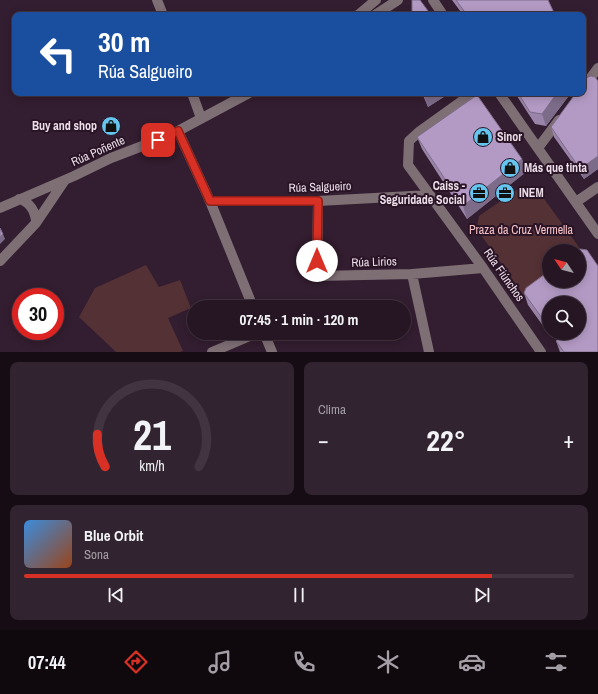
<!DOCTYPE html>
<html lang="es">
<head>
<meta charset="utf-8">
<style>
  body { margin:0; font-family:"Archivo Narrow",sans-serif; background:#322331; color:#f1f3f6; height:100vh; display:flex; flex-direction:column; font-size:15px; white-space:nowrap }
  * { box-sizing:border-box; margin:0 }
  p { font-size:13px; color:#a49fa6 }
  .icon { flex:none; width:22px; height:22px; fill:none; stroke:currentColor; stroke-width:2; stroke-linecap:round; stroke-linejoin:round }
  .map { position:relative; height:352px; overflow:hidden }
  .details { display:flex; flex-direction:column; gap:10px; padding:10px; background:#150c14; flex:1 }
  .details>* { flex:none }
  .guide { position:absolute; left:12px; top:12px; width:574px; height:84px; border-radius:8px; box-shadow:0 2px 10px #0003,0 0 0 1px #423541; background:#1a4fa0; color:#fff; overflow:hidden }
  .needle { width:26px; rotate:305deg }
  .buttons { position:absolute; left:542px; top:244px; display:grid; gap:8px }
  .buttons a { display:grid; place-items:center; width:44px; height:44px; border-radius:50%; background:#261624; box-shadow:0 2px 10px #0003,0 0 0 1px #423541; font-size:20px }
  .speed { position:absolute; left:12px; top:288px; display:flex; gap:8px; font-size:20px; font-weight:700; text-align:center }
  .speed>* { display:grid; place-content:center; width:52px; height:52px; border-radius:50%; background:#261624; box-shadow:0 2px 10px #0003,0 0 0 1px #423541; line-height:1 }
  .speed .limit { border:6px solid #d22; background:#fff; color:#111 }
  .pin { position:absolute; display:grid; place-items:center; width:34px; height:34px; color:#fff; margin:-17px; border-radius:8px; box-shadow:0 2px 6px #0006 }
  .me { position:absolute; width:44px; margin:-22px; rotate:0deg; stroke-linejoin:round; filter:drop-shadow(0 0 3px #0008) }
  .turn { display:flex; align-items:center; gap:14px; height:84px; padding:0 20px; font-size:18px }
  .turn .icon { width:52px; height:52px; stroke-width:2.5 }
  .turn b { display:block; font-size:28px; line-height:34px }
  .big { font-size:30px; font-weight:700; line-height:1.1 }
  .details .card { flex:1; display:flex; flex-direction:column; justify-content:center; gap:6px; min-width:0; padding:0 14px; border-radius:8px; background:#322331 }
  .details .dial { align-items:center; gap:0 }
  .dial svg { height:104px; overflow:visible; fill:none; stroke:#423541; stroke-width:7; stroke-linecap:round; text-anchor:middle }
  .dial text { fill:#f1f3f6; stroke:none }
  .song { display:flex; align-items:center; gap:12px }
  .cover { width:48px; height:48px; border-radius:6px; background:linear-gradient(135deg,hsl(210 70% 55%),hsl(20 70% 35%)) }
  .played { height:4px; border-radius:2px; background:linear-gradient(90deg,#d93025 85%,#423541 85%) }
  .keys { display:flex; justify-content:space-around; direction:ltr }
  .heat { display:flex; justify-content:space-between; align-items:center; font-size:22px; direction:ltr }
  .details .tiles { flex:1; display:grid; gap:10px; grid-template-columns:1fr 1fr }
  .card:last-child { grid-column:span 2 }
  .trip { position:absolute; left:187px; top:300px; width:224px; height:40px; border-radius:20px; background:#261624; box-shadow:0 2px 10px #0003,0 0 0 1px #423541; font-weight:700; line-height:40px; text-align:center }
  .tabs { display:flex; height:64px; justify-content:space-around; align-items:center; background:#0f090e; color:#a49fa6 }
  .tabs .icon { width:28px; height:28px }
  .tabs .on { color:#d93025 }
  .tabs b { font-size:18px; color:#f1f3f6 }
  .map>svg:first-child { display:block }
</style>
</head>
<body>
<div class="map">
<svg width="598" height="352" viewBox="0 0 598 352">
  <rect width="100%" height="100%" fill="#331d30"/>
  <path fill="#543134" d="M521 187 537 189 584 254 579 251H549V278L524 296 479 232 477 226 479 216Z
    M146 265 159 287 180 280 191 308 168 318 183 351 180 352H116L79 317 95 288Z"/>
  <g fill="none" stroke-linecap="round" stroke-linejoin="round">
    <path stroke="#7e6f75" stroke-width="10" d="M157 0 163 15
      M433 0 443 15
      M358 15 376 0
      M375 15 398 0
      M583 88 598 68
      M192 93 201 118
      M473 93 420 131 409 141 408 165 483 268 541 352
      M499 93 598 234
      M178 131 210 201 253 307
      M538 148 559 120
      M19 199C30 202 36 212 36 223
      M210 201H318L430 195
      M318 201 317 276 412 274 483 268
      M576 202 598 187
      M0 208 74 176 111 158 158 140 178 131 249 93
      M0 261 36 223 65 180
      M412 274 429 352
      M264 333 272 352
      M212 352 257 333"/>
  </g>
  <path fill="#9a84a9" d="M452 0H548L555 15H463Z
    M598 81V169L584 179 554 137 551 127Z
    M422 93H450L428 107Z
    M515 93H571L546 126 535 124Z
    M417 137 522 159 526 172 467 219 422 149Z
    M579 281 598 352H560L556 341 579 333V303H549L546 330 528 305 524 293Z"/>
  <path fill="#7d6c89" d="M434 93H450L428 107 425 98Z
    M557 93H571L546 126 542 114Z
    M598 156V169L584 179 580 169Z
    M522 159 526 172 467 219 463 206Z
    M3 234 5 239 0 244V237Z
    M549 313V328L546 330 542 318Z"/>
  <path fill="#b39ac4" stroke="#7d6c89" d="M412 0H420L431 15H397L398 12 412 13Z
    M456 0H548L555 15H467Z
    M591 76 595 77 598 81V156L580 169 551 127 576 93H583V82L588 77Z
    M423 93H434L425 98Z
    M518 93H557L542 114 530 112Z
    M477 95 522 159 463 206 417 137Z
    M0 228 3 234 0 237Z
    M580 249 587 250 598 266V352H564L556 341 566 333H579V323L580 322 579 320V303H568L567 301 564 303H549V313L542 318 524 293 526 288 549 271V281H579V251H577Z"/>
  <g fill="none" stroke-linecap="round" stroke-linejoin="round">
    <defs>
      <path id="route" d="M158 140 178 131 210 201H318L317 261"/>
    </defs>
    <use href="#route" stroke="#8d1f18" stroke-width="10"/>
    <use href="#route" stroke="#d93025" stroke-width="7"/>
  </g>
  <defs>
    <symbol id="shop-disc" viewBox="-11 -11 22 22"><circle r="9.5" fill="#65c5ee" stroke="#291426"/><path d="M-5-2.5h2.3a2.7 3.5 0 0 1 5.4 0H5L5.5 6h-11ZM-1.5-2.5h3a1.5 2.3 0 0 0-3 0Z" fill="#111"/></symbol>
    <symbol id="office-disc" viewBox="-11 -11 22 22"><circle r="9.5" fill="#65c5ee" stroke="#291426"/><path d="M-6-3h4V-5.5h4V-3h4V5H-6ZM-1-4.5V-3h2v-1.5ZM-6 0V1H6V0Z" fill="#111"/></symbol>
  </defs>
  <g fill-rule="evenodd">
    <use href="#shop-disc" x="100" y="115" width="22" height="22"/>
    <use href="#shop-disc" x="472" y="126" width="22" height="22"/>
    <use href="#shop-disc" x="499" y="157" width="22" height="22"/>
    <use href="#office-disc" x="468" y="182" width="22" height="22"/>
    <use href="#office-disc" x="494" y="182" width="22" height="22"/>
  </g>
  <g text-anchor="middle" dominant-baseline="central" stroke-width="4" stroke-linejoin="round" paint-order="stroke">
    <g font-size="12" font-weight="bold" fill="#ecdde9" stroke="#291426" text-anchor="start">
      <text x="97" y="126" text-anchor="end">Buy and shop</text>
      <text x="497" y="137">Sinor</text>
      <text x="524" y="168">Más que tinta</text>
      <text x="465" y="186" text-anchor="end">Caiss -<tspan x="465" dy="14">Seguridade Social</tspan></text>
      <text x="519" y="193">INEM</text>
    </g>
    <g font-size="12" fill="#ecdde9" stroke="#291426">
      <text transform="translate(98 151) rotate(-24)">Rúa Poñente</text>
      <text transform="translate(320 187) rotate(-2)">Rúa Salgueiro</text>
      <text transform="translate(374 262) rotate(-2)">Rúa Lirios</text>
      <text transform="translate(504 275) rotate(55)">Rúa Fiúnchos</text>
    </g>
    <g font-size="12" fill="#f5c3c6" stroke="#291426">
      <text x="521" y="230">Praza da Cruz Vermella</text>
    </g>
  </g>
</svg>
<div class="buttons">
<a><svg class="needle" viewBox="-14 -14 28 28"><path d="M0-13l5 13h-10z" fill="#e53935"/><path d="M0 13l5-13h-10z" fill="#a49fa6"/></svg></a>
<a><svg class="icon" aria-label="search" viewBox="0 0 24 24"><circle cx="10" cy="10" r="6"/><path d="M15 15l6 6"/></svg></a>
</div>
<div class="speed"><div class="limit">30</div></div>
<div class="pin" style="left:158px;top:140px;background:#d93025"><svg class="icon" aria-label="arrive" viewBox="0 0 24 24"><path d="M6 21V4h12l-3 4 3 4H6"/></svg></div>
<svg class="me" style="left:317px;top:261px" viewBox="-20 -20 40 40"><circle r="19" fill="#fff"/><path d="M0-13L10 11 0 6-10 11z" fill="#d93025"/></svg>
<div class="trip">07:45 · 1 min · 120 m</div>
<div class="guide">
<div class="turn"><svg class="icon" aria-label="left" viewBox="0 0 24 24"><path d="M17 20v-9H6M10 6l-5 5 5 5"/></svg><div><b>30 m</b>Rúa Salgueiro</div></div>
</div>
</div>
<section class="details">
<div class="tiles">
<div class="card dial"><svg viewBox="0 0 100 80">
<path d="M14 69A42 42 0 1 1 86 69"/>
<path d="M14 69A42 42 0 0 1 8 44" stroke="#d93025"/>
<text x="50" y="56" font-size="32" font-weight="700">21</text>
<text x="50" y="72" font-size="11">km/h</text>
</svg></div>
<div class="card"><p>Clima</p>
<div class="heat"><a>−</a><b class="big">22°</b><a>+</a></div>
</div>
<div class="card">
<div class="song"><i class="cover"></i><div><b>Blue Orbit</b><p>Sona</p></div></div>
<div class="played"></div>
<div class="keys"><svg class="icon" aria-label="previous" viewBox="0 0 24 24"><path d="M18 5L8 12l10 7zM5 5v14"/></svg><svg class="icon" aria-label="pause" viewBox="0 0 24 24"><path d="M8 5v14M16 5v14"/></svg><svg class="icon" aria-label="next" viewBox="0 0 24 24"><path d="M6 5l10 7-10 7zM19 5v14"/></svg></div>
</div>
</div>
</section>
<nav class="tabs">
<b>07:44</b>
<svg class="icon on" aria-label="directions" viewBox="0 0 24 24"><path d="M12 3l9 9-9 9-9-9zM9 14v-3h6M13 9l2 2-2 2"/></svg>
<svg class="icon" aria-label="music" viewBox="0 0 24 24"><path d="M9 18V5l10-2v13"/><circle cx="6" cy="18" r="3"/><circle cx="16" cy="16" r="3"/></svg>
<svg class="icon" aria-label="phone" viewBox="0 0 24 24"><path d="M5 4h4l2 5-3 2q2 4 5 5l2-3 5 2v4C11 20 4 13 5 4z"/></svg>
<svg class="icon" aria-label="climate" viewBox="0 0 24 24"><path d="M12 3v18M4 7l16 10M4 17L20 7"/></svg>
<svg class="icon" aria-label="car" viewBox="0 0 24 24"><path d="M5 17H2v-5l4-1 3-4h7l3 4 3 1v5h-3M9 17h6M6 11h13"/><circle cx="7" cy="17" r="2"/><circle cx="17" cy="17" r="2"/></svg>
<svg class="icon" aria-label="filters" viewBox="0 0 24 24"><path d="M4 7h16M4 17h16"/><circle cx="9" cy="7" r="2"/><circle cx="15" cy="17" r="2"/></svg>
</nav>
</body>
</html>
